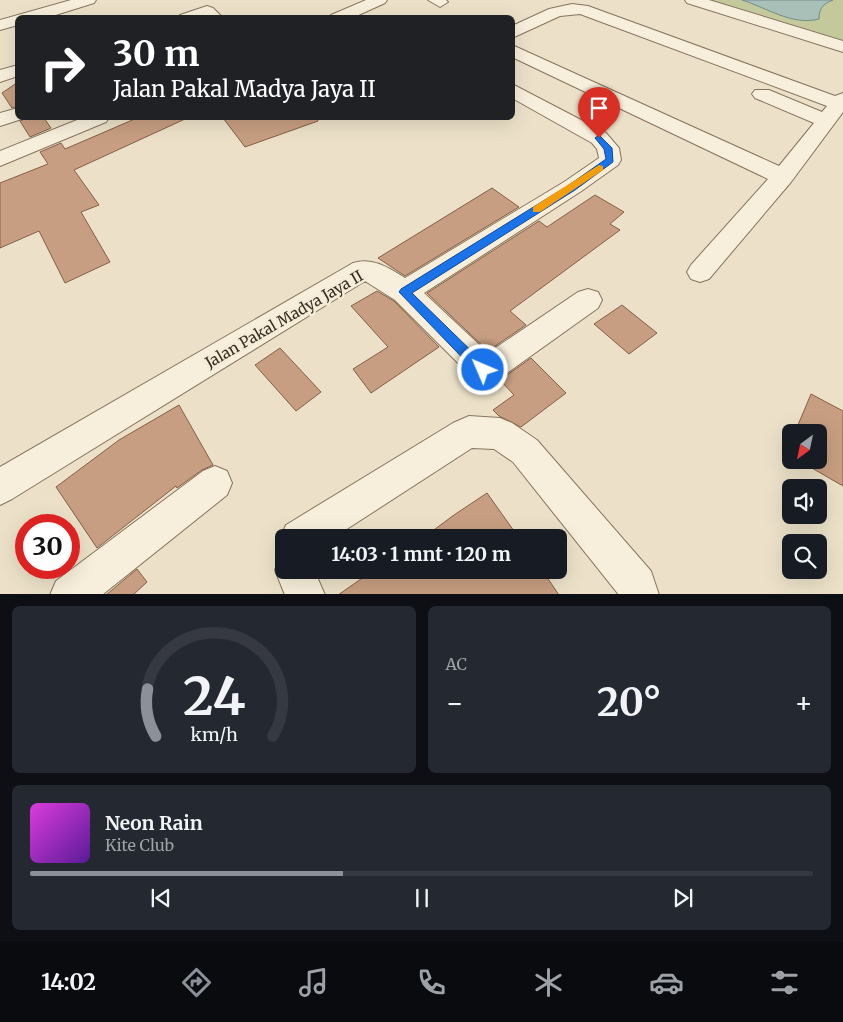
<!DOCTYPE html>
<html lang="id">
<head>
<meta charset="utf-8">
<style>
  body { margin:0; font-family:Merriweather,serif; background:#242831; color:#f1f3f6; height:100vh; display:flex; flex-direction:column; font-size:19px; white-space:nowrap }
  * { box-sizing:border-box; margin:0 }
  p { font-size:16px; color:#9ea1a6 }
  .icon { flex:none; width:28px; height:28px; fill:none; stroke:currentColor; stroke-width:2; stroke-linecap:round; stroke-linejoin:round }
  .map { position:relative; height:594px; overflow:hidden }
  .details { display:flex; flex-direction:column; gap:12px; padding:12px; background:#0d0f14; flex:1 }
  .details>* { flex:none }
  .guide { position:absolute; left:15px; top:15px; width:500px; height:105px; border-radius:8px; box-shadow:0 5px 20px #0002; background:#202124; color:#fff; overflow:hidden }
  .needle { width:32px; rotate:213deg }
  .buttons { position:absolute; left:782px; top:424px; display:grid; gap:10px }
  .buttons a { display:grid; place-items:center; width:45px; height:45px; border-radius:8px; background:#171b24; box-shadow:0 5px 20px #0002; font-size:25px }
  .speed { position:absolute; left:15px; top:514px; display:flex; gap:10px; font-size:25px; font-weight:700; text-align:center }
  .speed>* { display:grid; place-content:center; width:65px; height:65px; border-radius:50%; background:#171b24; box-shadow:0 5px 20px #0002; line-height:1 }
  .speed .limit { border:8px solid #d22; background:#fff; color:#111 }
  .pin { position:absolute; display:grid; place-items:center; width:42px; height:42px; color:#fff; margin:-51px -21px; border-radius:50% 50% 50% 0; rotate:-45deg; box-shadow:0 0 5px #0007 }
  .pin .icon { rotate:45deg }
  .me { position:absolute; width:55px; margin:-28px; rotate:315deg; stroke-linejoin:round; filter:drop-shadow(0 0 4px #0008) }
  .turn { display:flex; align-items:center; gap:18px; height:105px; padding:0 15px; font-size:22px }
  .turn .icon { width:65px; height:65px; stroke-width:2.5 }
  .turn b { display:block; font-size:35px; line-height:42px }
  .big { font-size:38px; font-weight:700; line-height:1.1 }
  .details .widget { flex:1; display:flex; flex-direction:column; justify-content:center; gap:8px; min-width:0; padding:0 18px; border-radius:8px; background:#242831 }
  .details .dial { align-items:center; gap:0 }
  .dial svg { height:130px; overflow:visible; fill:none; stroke:#363941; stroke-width:7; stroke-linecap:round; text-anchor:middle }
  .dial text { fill:#f1f3f6; stroke:none }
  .song { display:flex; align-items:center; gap:15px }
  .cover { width:60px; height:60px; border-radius:8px; background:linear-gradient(135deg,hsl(300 70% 55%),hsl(270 70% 35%)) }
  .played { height:5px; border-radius:2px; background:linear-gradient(90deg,#8c9099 40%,#363941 40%) }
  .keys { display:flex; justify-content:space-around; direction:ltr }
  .heat { display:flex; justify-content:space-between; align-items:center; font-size:28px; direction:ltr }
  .details .tiles { flex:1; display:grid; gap:12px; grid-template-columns:1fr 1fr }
  .widget:last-child { grid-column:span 2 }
  .trip { position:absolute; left:275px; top:529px; width:292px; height:50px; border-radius:8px; background:#171b24; box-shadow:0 5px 20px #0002; font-weight:700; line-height:50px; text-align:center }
  .tab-bar { display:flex; height:80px; justify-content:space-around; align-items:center; background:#090b0e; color:#9ea1a6 }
  .tab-bar .icon { width:35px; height:35px }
  .tab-bar .selected { color:#8c9099 }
  .tab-bar b { font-size:22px; color:#f1f3f6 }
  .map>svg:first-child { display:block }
</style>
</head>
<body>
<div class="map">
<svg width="843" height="595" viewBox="0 0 843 595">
  <rect width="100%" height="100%" fill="#ece1c8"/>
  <path fill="#c4c99c" d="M701 0H843V45Z"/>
  <path fill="#a9c0b9" stroke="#708e87" d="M742 0H833C823 4 819 8 819 19 793 26 767 8 742 0Z"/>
  <path fill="#c79e81" stroke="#845f46" d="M18 82V106L12 108 2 93Z
    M27 118H44L51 128 30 137 20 121Z
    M137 118H184L185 119 74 170 99 205 81 212 110 262 65 283 39 231 0 248V183L48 164 40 152 61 143 65 149Z
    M223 118H317L318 121 245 147Z
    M492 188 519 207 405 276 378 258Z
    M595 195 624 212 610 224 620 230 510 311 526 325 488 351 427 293 539 221 547 227Z
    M377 291 394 301 439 347 371 393 353 369 388 347 351 306Z
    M622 305 657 333 629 354 594 324Z
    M280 348 321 392 296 411 255 365Z
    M531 358 566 393 521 427 499 416 493 410 514 395 500 380Z
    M811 394 843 411V486L798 460H819V432H795Z
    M179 405 213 465 202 470 177 488 176 486 97 548 56 487 119 440Z
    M487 493 519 538H423L454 515Z
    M137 569 147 582 133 595H106Z
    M374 570H542L559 595H338Z"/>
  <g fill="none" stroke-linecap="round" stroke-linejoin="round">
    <defs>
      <path id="minor" d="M71 0H96L94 3 46 18H18V25L0 30V20Z
        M366 0H387L385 3 352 18H329L331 15Z
        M428 0H446L448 2 440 7Z
        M685 0H709L843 41V52L687 3Z
        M572 4 588 6 835 96 843 93V112L791 182 709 279 700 282 691 279 687 272 691 265 768 179 512 57V45L779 166 814 123 755 98 752 94 755 90H769L822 112 827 106 580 14 560 16 512 38V26L549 9Z
        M207 6 213 8 223 18H178L180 15Z
        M18 65V76L0 82V70Z
        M512 84 606 133 619 148 621 160 618 165 580 192 424 293 488 353 578 292 588 289 598 292 602 300 598 308 497 380 486 384 475 380 395 300 365 281 12 499 0 505V467L353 263C373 257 389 268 405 278L564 182 599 158 597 149 592 143 512 98Z
        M18 108V118H25L0 126V113Z
        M82 118H109L106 122 0 166V151Z
        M469 416 500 418 512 423 537 440 651 571 659 595H619L513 462 494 449 472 448 333 538H284V546L280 538 286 525 453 423Z
        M215 466 227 471 232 483 227 495 102 595H50L56 581 203 471Z
        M284 555V570H314L325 595H285L275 570 280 556Z"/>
    </defs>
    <use href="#minor" stroke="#87745e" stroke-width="2"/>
    <use href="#minor" fill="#f7efdb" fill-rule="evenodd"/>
  </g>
  <path fill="#1a73e8" stroke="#114b97" d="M599 135 612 148 613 162 575 190 412 293 487 366 489 370 487 374H478L399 292 401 289 569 185 606 159 604 149 595 138Z"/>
  <path fill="#f59e0b" d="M599 165 603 166V170L540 212H533V207Z"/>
  <g text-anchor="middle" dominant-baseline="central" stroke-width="5" stroke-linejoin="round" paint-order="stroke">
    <g font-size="15" fill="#382c21" stroke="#f4ecd7">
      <text transform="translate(284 319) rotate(-30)">Jalan Pakal Madya Jaya II</text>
    </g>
  </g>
</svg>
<div class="buttons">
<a><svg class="needle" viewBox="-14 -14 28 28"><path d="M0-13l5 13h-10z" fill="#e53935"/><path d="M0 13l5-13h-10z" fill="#9ea1a6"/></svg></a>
<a><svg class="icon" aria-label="sound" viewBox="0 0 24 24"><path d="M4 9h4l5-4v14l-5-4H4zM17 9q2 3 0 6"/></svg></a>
<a><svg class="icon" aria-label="search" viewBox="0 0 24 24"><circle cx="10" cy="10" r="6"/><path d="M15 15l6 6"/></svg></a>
</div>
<div class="speed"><div class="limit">30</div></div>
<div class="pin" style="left:599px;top:138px;background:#d93025"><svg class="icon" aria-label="arrive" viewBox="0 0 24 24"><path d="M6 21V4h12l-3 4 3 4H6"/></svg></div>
<svg class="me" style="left:483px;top:370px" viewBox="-20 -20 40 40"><circle r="17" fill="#1a73e8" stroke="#fff" stroke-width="3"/><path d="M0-11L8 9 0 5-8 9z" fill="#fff"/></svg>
<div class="trip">14:03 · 1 mnt · 120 m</div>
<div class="guide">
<div class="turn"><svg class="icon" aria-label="right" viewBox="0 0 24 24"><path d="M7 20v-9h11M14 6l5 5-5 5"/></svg><div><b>30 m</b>Jalan Pakal Madya Jaya II</div></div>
</div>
</div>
<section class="details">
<div class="tiles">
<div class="widget dial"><svg viewBox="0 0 100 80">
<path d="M14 69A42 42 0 1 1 86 69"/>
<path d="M14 69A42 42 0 0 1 9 40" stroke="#8c9099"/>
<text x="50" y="56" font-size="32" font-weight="700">24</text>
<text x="50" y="72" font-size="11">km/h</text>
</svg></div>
<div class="widget"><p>AC</p>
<div class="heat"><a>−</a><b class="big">20°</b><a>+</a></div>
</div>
<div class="widget">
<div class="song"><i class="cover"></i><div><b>Neon Rain</b><p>Kite Club</p></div></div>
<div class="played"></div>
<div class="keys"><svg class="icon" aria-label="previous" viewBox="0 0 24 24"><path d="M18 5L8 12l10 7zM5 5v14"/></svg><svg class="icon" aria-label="pause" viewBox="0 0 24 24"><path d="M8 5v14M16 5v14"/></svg><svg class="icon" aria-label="next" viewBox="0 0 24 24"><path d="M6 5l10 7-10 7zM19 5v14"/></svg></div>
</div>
</div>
</section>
<nav class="tab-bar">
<b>14:02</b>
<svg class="icon selected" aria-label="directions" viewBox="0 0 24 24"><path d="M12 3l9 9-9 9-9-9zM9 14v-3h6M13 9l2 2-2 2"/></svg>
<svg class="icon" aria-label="music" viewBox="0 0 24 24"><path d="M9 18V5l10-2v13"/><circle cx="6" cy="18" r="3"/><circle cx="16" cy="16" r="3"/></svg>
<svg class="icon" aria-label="phone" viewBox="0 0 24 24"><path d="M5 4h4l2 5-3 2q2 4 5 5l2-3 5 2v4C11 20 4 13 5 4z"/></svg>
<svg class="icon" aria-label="climate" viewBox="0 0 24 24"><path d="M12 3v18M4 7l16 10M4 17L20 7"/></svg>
<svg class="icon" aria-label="car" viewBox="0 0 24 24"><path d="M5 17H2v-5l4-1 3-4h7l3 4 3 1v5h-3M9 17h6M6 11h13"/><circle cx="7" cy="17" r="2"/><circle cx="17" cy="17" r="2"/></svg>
<svg class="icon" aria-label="filters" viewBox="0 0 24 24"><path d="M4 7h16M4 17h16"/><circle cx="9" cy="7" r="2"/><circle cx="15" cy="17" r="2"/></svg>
</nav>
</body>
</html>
